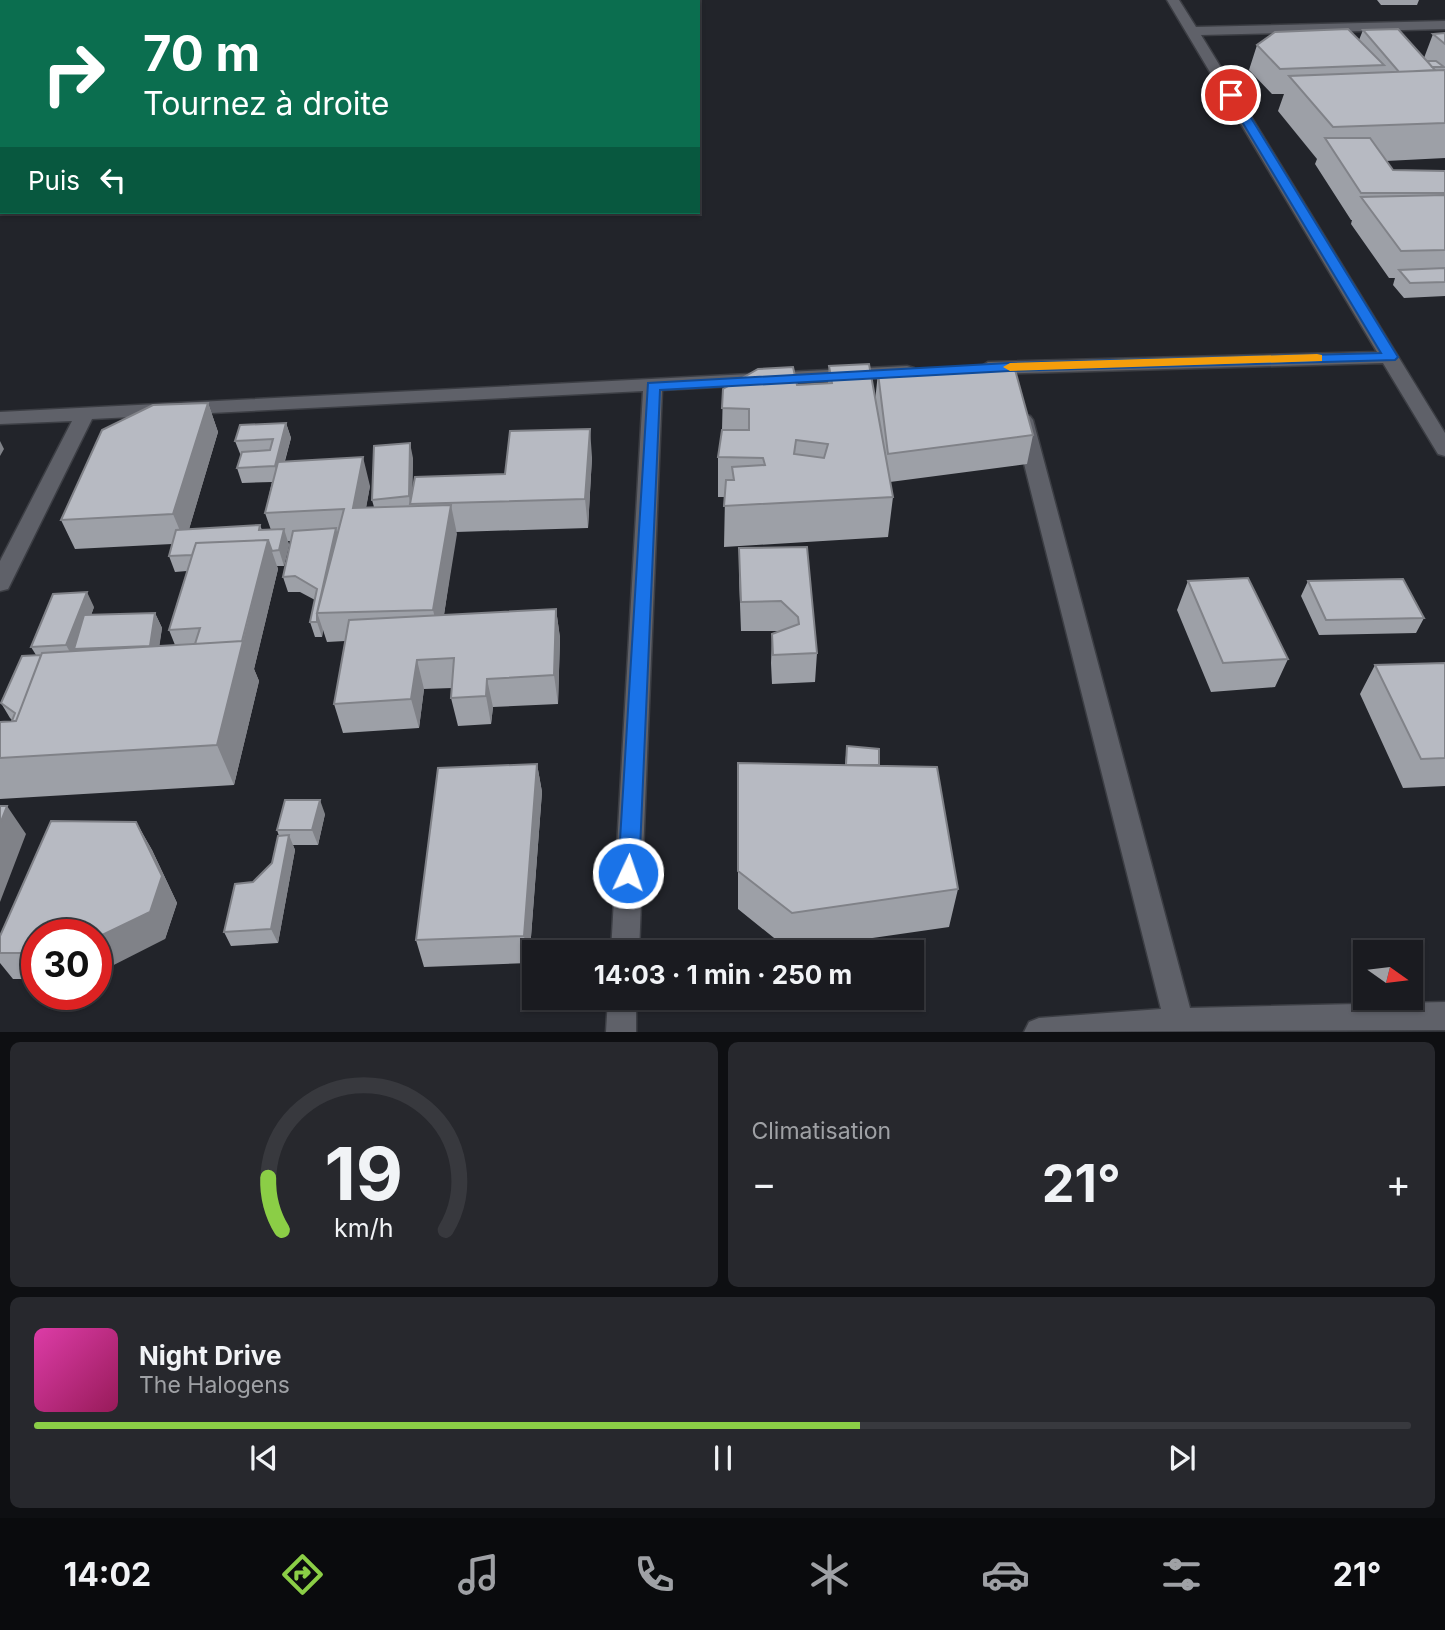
<!DOCTYPE html>
<html lang="fr">
<head>
<meta charset="utf-8">
<style>
  body { margin:0; font-family:Inter,sans-serif; background:#27282d; color:#f1f3f6; height:100vh; display:flex; flex-direction:column; font-size:26px; white-space:nowrap }
  * { box-sizing:border-box; margin:0 }
  p { font-size:23px; color:#9fa1a5 }
  .icon { flex:none; width:38px; height:38px; fill:none; stroke:currentColor; stroke-width:2; stroke-linecap:round; stroke-linejoin:round }
  .map { position:relative; height:1032px; overflow:hidden }
  .sheet { display:flex; flex-direction:column; gap:10px; padding:10px; background:#0e0f12; flex:1 }
  .sheet>* { flex:none }
  .hud { position:absolute; left:0px; top:0px; width:700px; height:214px; box-shadow:0 2px 5px #0004,0 0 0 2px #38393e; background:#0b6e4f; color:#fff; overflow:hidden }
  .needle { width:46px; rotate:104deg }
  .buttons { position:absolute; left:1353px; top:940px; display:grid; gap:14px }
  .buttons a { display:grid; place-items:center; width:70px; height:70px; border-radius:0px; background:#1a1b20; box-shadow:0 2px 5px #0004,0 0 0 2px #38393e; font-size:35px }
  .speed { position:absolute; left:21px; top:919px; display:flex; gap:14px; font-size:35px; font-weight:700; text-align:center }
  .speed>* { display:grid; place-content:center; width:91px; height:91px; border-radius:50%; background:#1a1b20; box-shadow:0 2px 5px #0004,0 0 0 2px #38393e; line-height:1 }
  .speed .limit { border:10px solid #d22; background:#fff; color:#111 }
  .pin { position:absolute; display:grid; place-items:center; width:60px; height:60px; color:#fff; margin:-30px; border:4px solid #fff; border-radius:50%; box-shadow:0 2px 7px #0007 }
  .me { position:absolute; width:77px; margin:-38px; rotate:3deg; stroke-linejoin:round; filter:drop-shadow(0 0 5px #0008) }
  .turn { display:flex; align-items:center; gap:24px; height:147px; padding:0 28px; font-size:32px }
  .turn .icon { width:91px; height:91px; stroke-width:2.5 }
  .turn b { display:block; font-size:49px; line-height:60px }
  .then { display:flex; align-items:center; height:66px; padding:0 28px; background:#0003; gap:14px; font-size:26px }
  .big { font-size:52px; font-weight:700; line-height:1.1 }
  .sheet .widget { flex:1; display:flex; flex-direction:column; justify-content:center; gap:10px; min-width:0; padding:0 24px; border-radius:10px; background:#27282d }
  .sheet .dial { align-items:center; gap:0 }
  .dial svg { height:182px; overflow:visible; fill:none; stroke:#38393e; stroke-width:7; stroke-linecap:round; text-anchor:middle }
  .dial text { fill:#f1f3f6; stroke:none }
  .song { display:flex; align-items:center; gap:21px }
  .cover { width:84px; height:84px; border-radius:10px; background:linear-gradient(135deg,hsl(320 70% 55%),hsl(330 70% 35%)) }
  .played { height:7px; border-radius:4px; background:linear-gradient(90deg,#8bce46 60%,#38393e 60%) }
  .keys { display:flex; justify-content:space-around; direction:ltr }
  .heat { display:flex; justify-content:space-between; align-items:center; font-size:38px; direction:ltr }
  .sheet .tiles { flex:1; display:grid; gap:10px; grid-template-columns:1fr 1fr }
  .widget:last-child { grid-column:span 2 }
  .trip { position:absolute; left:522px; top:940px; width:402px; height:70px; border-radius:0px; background:#1a1b20; box-shadow:0 2px 5px #0004,0 0 0 2px #38393e; font-weight:700; line-height:70px; text-align:center }
  .tabs { display:flex; height:112px; justify-content:space-around; align-items:center; background:#0a0b0d; color:#9fa1a5 }
  .tabs .icon { width:49px; height:49px }
  .tabs .active { color:#8bce46 }
  .tabs b { font-size:32px; color:#f1f3f6 }
  .map>svg:first-child { display:block }
</style>
</head>
<body>
<div class="map">
<svg width="1445" height="1032" viewBox="0 0 1445 1032">
  <rect width="100%" height="100%" fill="#22242a"/>
  <g fill="none" stroke-linecap="round" stroke-linejoin="round">
    <defs>
      <path id="minor" d="M1167 0H1179L1196 27 1445 21V29L1201 35 1445 433V456L1438 454 1383 363 988 374 979 368 988 362 1377 352Z
        M907 366 914 368 916 372 914 376 662 390 639 952H611L643 391 92 419 11 583 8 589 0 591V561L72 421 0 424V412Z
        M1023 414 1030 416 1033 420 1190 1008 1445 1002V1030L1024 1032 1029 1022 1039 1018 1161 1009 1013 420 1016 416Z
        M608 998H636V1032H606Z"/>
    </defs>
    <use href="#minor" stroke="#3c3e44" stroke-width="3"/>
    <use href="#minor" fill="#5f6169" fill-rule="evenodd"/>
  </g>
  <path fill="#9da0a7" d="M1377 0H1419L1417 5H1381Z
    M1363 30 1424 58 1433 34 1445 33V158L1386 161 1393 170 1445 171V296L1404 298 1393 285 1395 278H1389L1351 224 1352 220H1351L1315 164 1317 159 1278 111 1284 94H1272L1249 70 1257 45 1359 40Z
    M829 366 875 401 878 373 1033 435 1027 464 890 482 893 497 888 537 724 547 725 497H718V457L722 430 723 389 828 383Z
    M208 403 218 432 189 529 260 525 262 530H271L265 513 272 482 242 483 237 468 241 456 235 441 286 423 291 438 285 461 370 486 366 507H374L372 500 413 458 412 492 592 457 588 528 456 532 444 615 556 609 560 638 558 704 493 707 491 724 458 726 451 698 452 688 424 689 419 728 343 733 334 704 345 641 327 642 323 630 322 637H315L310 622 315 600 300 592H288L283 577 291 541H288L289 545 284 566H277L278 569 254 669 259 681 234 785 0 799V722L12 721V720L10 718 1 703 36 655 31 647 94 607 91 615 155 613 162 628 159 646 175 645 169 630 187 571 175 572 169 556 172 544 75 549 61 520Z
    M807 547 817 653 815 682 772 684 771 663 772 634 780 631H741L739 577V548Z
    M1188 581 1288 659 1275 687 1211 692 1177 610Z
    M1308 581 1424 618 1416 633 1319 635 1301 596Z
    M1445 663V786L1403 788 1360 694 1375 665Z
    M847 746 879 765 958 889 949 927 789 950 738 909V763L845 765Z
    M537 764 542 792 529 963 424 967 416 940Z
    M325 814 318 845H293L295 850 278 943 231 946 224 932 253 882 272 863 279 836 277 830Z
    M136 822 152 850 177 903 165 939 37 934V979H13L0 963V936Z"/>
  <path fill="#808288" d="M208 403 218 432 185 543 173 514Z
    M286 423 291 438 279 481 275 466Z
    M590 429 592 457 588 528 585 499Z
    M0 441 4 449 0 456Z
    M410 443 413 458 412 504H410L409 496Z
    M363 457 370 486 361 537 353 508Z
    M451 505 457 534 440 639 433 610Z
    M336 528 340 544 318 613Z
    M284 529 289 545 284 566 279 550Z
    M268 540 278 569 254 669 259 681 234 785 217 745Z
    M87 592 94 607 79 649H74L77 655 75 661 66 645Z
    M556 609 560 638 558 704 554 675Z
    M155 613 162 628 157 663 150 647Z
    M318 615 323 630 322 637 317 622Z
    M417 660 424 689 419 728 411 699Z
    M487 679 493 707 491 724 486 696Z
    M537 764 542 792 529 963 524 936Z
    M320 800 325 814 318 845 312 830Z
    M7 806 26 834 0 902V824Z
    M136 822 152 850 177 903 165 939 96 974V938Z
    M289 835 295 850 278 943 271 929Z"/>
  <path fill="#b7bac2" stroke="#808288" stroke-width="2" fill-rule="evenodd" d="M1348 29 1384 65 1280 69 1257 45 1275 32Z
    M1398 29 1435 70 1399 72 1363 30Z
    M1445 33V44L1433 34Z
    M1427 61H1436L1444 67H1432Z
    M1445 70V123L1333 127 1289 76Z
    M1325 138H1370L1393 170 1445 171V193H1361Z
    M1445 195V250L1401 251 1361 197Z
    M1445 268V282L1410 283 1399 270Z
    M869 364 893 497 724 506 726 480H734L732 467 765 465 763 458 718 457 722 430H749V409L722 408 723 389 758 369 793 367 797 385 832 383 829 366ZM796 440 828 444 824 458 794 454Z
    M1014 366 1033 435 888 454 878 373Z
    M208 403 173 514 61 520 102 430 153 405Z
    M286 423 275 466 237 468 242 452 270 450 273 439 235 441 240 425Z
    M590 429 585 499 410 504 415 477 505 474 510 431Z
    M410 443 409 496 372 500 374 446Z
    M363 457 353 508 451 505 433 610 317 613 344 509 265 513 278 462Z
    M260 525 259 530 284 529 279 550 272 551 268 540 196 543 192 555 169 556 176 530Z
    M336 528 317 613V622H310L317 589 295 576 283 577 293 531Z
    M268 540 242 641 195 644 200 628 169 630 196 543Z
    M807 547 817 653 773 655 772 634 799 624 798 617 781 601 741 602 739 548Z
    M1248 578 1288 659 1223 663 1188 581Z
    M1403 579 1424 618 1326 620 1308 581Z
    M87 592 66 645 31 647 53 594Z
    M556 609 554 675 487 679 486 696 451 698 454 658 417 660 411 699 334 704 349 620Z
    M155 613 150 646 74 649 84 615Z
    M243 641 217 745 0 758V722L16 721 42 653Z
    M41 655 16 721H12L15 713 1 703 22 656Z
    M1445 663V758L1421 759 1375 665Z
    M847 746 879 749V765H846Z
    M738 763 937 767 958 889 792 913 738 871Z
    M537 764 524 936 416 940 438 768Z
    M285 800H320L312 830H277Z
    M0 806H7L0 824Z
    M51 821 136 822 162 876 150 912 96 938V934H37V953H0V936Z
    M289 835 271 929 224 932 235 884 253 882 272 863 278 836Z"/>
  <path fill="#1a73e8" stroke="#114b97" stroke-width="2" d="M1231 92 1237 95 1398 357 1395 360 1009 371 660 390 639 873 636 880 628 883 621 880 618 873 648 383 1009 363 1381 353 1226 95Z"/>
  <path fill="#f59e0b" d="M1317 354 1322 355V361L1010 371 1003 367 1010 363Z"/>
</svg>
<div class="buttons">
<a><svg class="needle" viewBox="-14 -14 28 28"><path d="M0-13l5 13h-10z" fill="#e53935"/><path d="M0 13l5-13h-10z" fill="#9fa1a5"/></svg></a>
</div>
<div class="speed"><div class="limit">30</div></div>
<div class="pin" style="left:1231px;top:95px;background:#d93025"><svg class="icon" aria-label="arrive" viewBox="0 0 24 24"><path d="M6 21V4h12l-3 4 3 4H6"/></svg></div>
<svg class="me" style="left:628px;top:873px" viewBox="-20 -20 40 40"><circle r="17" fill="#1a73e8" stroke="#fff" stroke-width="3"/><path d="M0-11L8 9 0 5-8 9z" fill="#fff"/></svg>
<div class="trip">14:03 · 1 min · 250 m</div>
<div class="hud">
<div class="turn"><svg class="icon" aria-label="right" viewBox="0 0 24 24"><path d="M7 20v-9h11M14 6l5 5-5 5"/></svg><div><b>70 m</b>Tournez à droite</div></div>
<div class="then">Puis<svg class="icon" aria-label="left" viewBox="0 0 24 24"><path d="M17 20v-9H6M10 6l-5 5 5 5"/></svg></div>
</div>
</div>
<section class="sheet">
<div class="tiles">
<div class="widget dial"><svg viewBox="0 0 100 80">
<path d="M14 69A42 42 0 1 1 86 69"/>
<path d="M14 69A42 42 0 0 1 8 46" stroke="#8bce46"/>
<text x="50" y="56" font-size="32" font-weight="700">19</text>
<text x="50" y="72" font-size="11">km/h</text>
</svg></div>
<div class="widget"><p>Climatisation</p>
<div class="heat"><a>−</a><b class="big">21°</b><a>+</a></div>
</div>
<div class="widget">
<div class="song"><i class="cover"></i><div><b>Night Drive</b><p>The Halogens</p></div></div>
<div class="played"></div>
<div class="keys"><svg class="icon" aria-label="previous" viewBox="0 0 24 24"><path d="M18 5L8 12l10 7zM5 5v14"/></svg><svg class="icon" aria-label="pause" viewBox="0 0 24 24"><path d="M8 5v14M16 5v14"/></svg><svg class="icon" aria-label="next" viewBox="0 0 24 24"><path d="M6 5l10 7-10 7zM19 5v14"/></svg></div>
</div>
</div>
</section>
<nav class="tabs">
<b>14:02</b>
<svg class="icon active" aria-label="directions" viewBox="0 0 24 24"><path d="M12 3l9 9-9 9-9-9zM9 14v-3h6M13 9l2 2-2 2"/></svg>
<svg class="icon" aria-label="music" viewBox="0 0 24 24"><path d="M9 18V5l10-2v13"/><circle cx="6" cy="18" r="3"/><circle cx="16" cy="16" r="3"/></svg>
<svg class="icon" aria-label="phone" viewBox="0 0 24 24"><path d="M5 4h4l2 5-3 2q2 4 5 5l2-3 5 2v4C11 20 4 13 5 4z"/></svg>
<svg class="icon" aria-label="climate" viewBox="0 0 24 24"><path d="M12 3v18M4 7l16 10M4 17L20 7"/></svg>
<svg class="icon" aria-label="car" viewBox="0 0 24 24"><path d="M5 17H2v-5l4-1 3-4h7l3 4 3 1v5h-3M9 17h6M6 11h13"/><circle cx="7" cy="17" r="2"/><circle cx="17" cy="17" r="2"/></svg>
<svg class="icon" aria-label="filters" viewBox="0 0 24 24"><path d="M4 7h16M4 17h16"/><circle cx="9" cy="7" r="2"/><circle cx="15" cy="17" r="2"/></svg>
<b>21°</b>
</nav>
</body>
</html>
